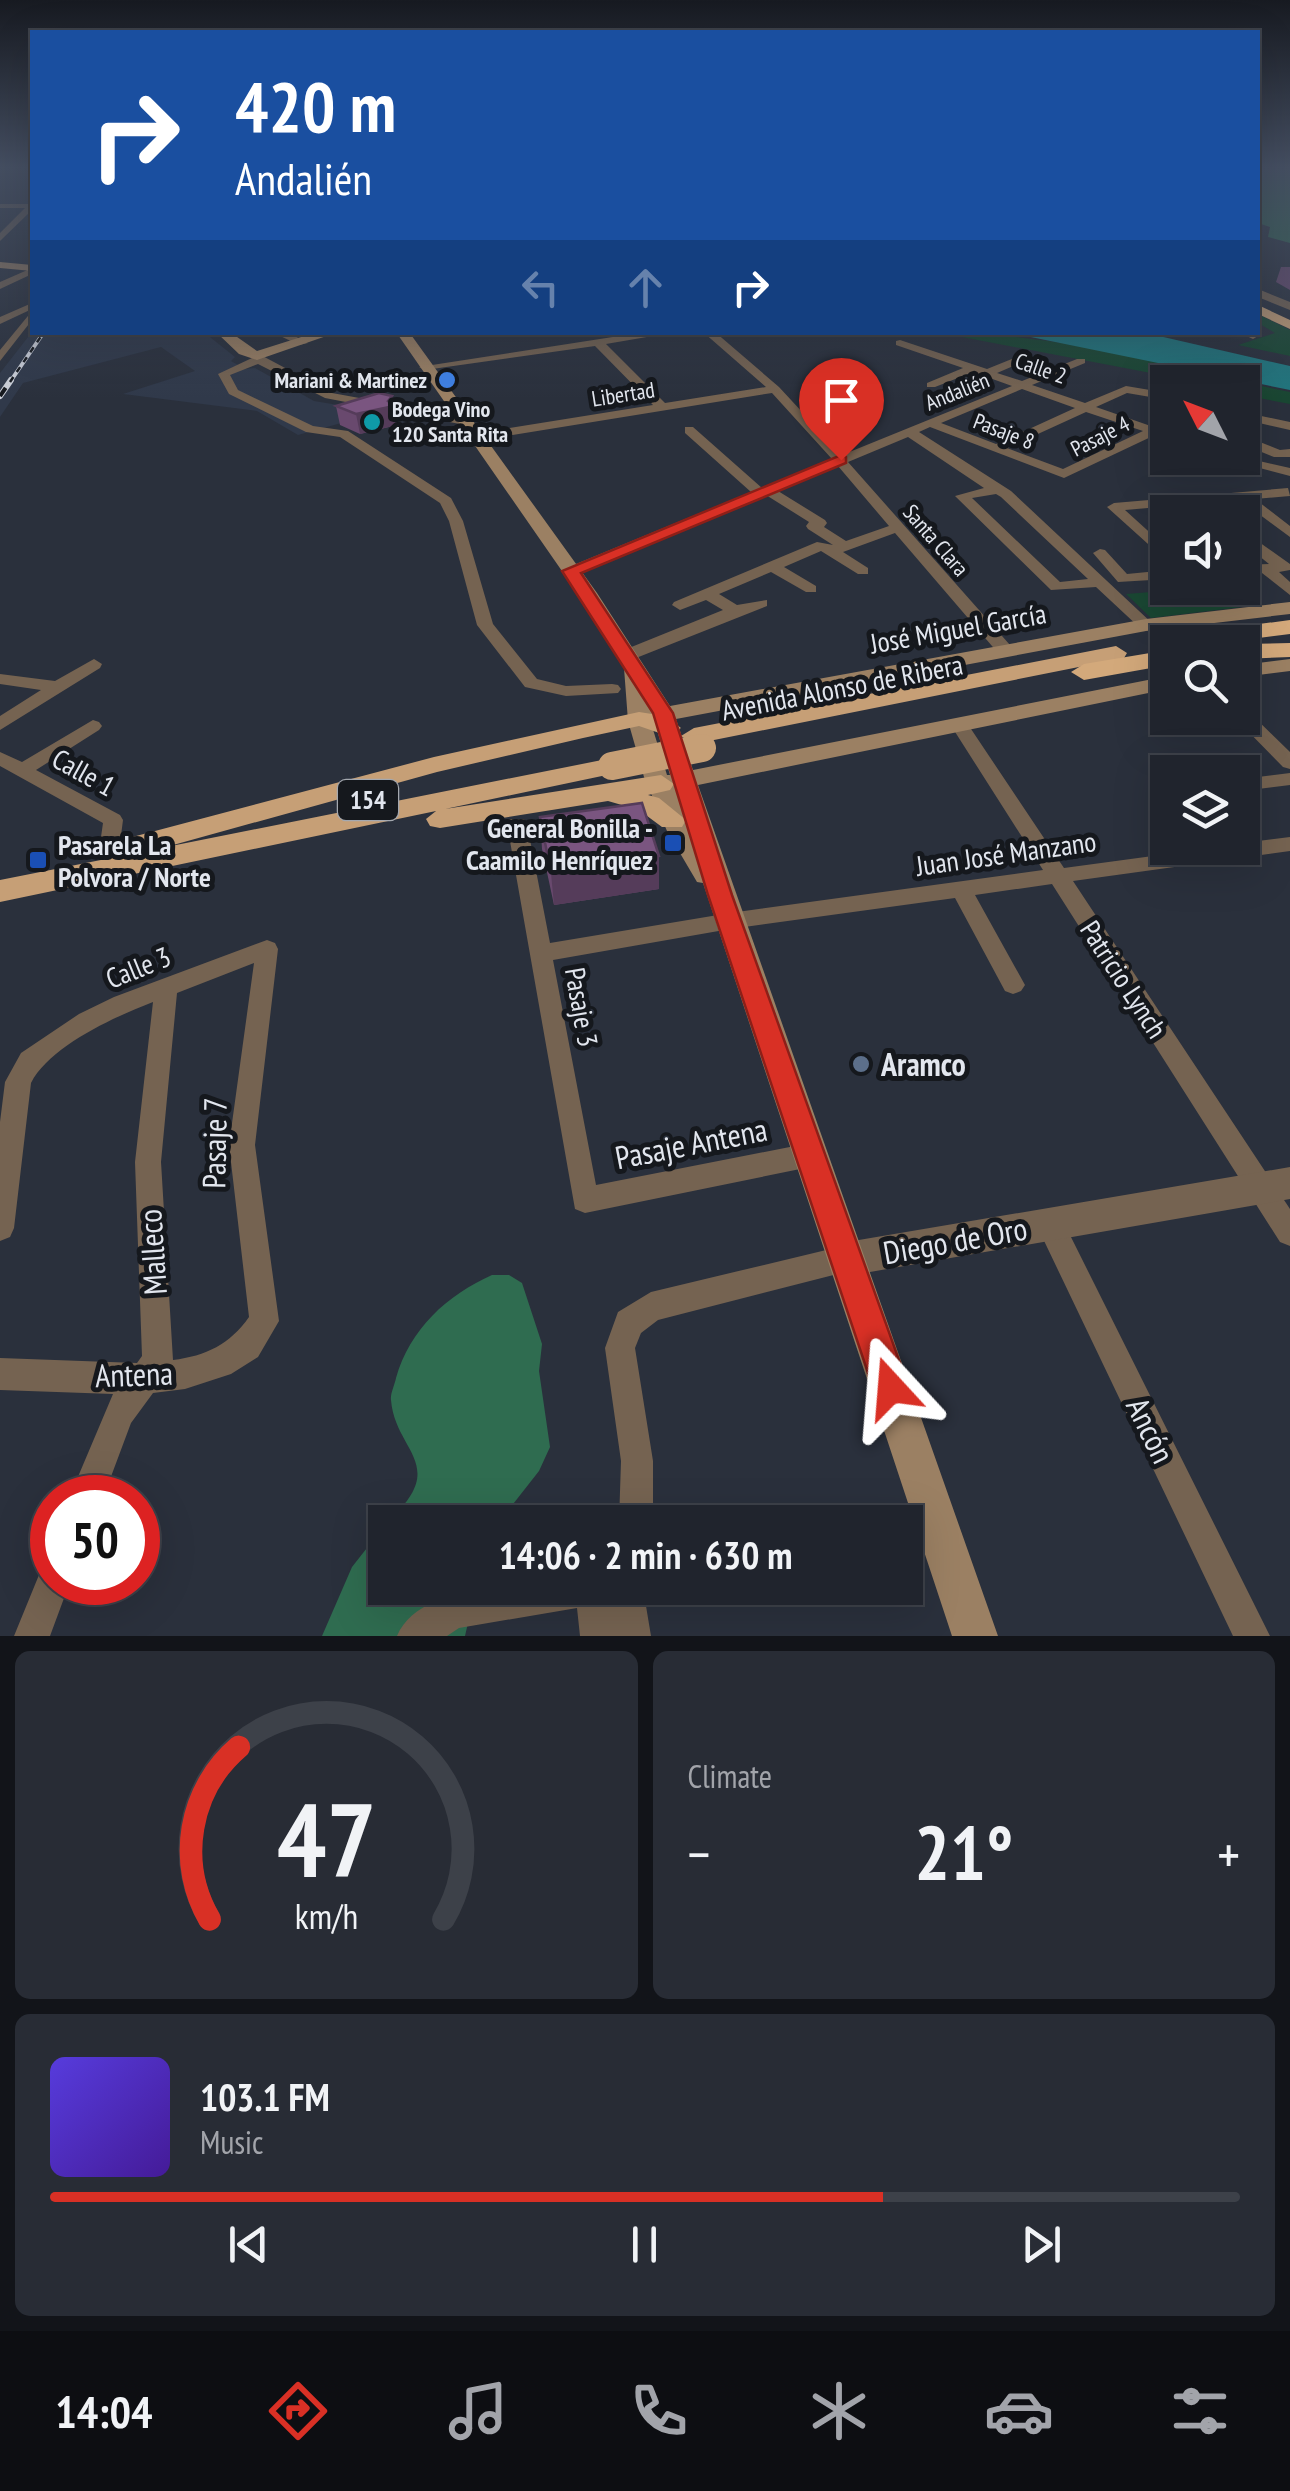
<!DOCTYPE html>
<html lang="en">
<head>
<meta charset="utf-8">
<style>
  body { margin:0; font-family:"PT Sans Narrow",sans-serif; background:#282c35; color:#f1f3f6; height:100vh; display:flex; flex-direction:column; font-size:38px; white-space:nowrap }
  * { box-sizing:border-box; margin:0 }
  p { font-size:32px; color:#a2a4aa }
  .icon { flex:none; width:55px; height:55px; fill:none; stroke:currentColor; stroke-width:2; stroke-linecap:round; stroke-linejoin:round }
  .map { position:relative; height:1636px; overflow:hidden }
  .drawer { display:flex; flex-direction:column; gap:15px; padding:15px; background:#121419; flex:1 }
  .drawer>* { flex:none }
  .hud { position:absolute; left:30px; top:30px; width:1230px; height:305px; border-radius:0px; box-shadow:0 10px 40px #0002,0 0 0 2px #3d4149; background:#1a4fa0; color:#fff; overflow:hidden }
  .needle { width:65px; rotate:312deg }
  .buttons { position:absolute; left:1150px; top:365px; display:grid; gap:20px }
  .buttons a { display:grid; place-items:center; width:110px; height:110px; border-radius:0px; background:#20242d; box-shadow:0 10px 40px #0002,0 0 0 2px #3d4149; font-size:50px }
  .speed { position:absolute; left:30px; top:1475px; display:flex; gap:20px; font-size:50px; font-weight:700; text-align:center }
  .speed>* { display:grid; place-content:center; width:130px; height:130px; border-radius:50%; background:#20242d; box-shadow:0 10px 40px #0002,0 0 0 2px #3d4149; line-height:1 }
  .speed .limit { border:15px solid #d22; background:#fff; color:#111 }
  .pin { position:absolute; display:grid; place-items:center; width:85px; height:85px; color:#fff; margin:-102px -42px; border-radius:50% 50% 50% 0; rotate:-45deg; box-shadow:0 0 10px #0007 }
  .pin .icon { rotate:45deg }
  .me { position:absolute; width:110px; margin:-55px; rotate:341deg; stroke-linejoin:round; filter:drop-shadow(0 0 8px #0008) }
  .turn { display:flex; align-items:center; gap:35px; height:210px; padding:0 40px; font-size:45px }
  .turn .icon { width:130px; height:130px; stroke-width:2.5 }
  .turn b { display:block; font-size:70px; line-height:85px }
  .lanes { display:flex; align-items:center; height:95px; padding:0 40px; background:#0003; justify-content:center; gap:50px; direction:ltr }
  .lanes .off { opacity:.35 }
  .big { font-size:75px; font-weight:700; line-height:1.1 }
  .drawer .widget { flex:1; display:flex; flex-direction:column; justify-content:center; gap:15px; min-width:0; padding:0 35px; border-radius:15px; background:#282c35 }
  .drawer .dial { align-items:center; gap:0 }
  .dial svg { height:260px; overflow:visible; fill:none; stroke:#3d4149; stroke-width:7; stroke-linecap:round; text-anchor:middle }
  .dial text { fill:#f1f3f6; stroke:none }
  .song { display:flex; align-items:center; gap:30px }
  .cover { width:120px; height:120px; border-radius:15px; background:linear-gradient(135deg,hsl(250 70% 55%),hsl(260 70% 35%)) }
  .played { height:10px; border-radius:5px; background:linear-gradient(90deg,#d93025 70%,#3d4149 70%) }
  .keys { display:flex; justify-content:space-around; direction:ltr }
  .heat { display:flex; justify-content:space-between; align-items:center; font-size:55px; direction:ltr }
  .drawer .tiles { flex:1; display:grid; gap:15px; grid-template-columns:1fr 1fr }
  .widget:last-child { grid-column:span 2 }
  .trip { position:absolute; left:368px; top:1505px; width:555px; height:100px; border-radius:0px; background:#20242d; box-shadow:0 10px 40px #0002,0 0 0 2px #3d4149; font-weight:700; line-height:100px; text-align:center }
  .menu { display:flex; height:160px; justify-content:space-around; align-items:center; background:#0d0e12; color:#a2a4aa }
  .menu .icon { width:70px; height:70px }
  .menu .current { color:#d93025 }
  .menu b { font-size:45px; color:#f1f3f6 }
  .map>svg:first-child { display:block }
</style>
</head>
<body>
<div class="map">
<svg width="1290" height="1636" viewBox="0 0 1290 1636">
  <rect width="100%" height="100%" fill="#2a303c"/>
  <path fill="#30394a" d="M32 332 205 333 235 357 231 361 245 369 255 368 314 401 381 412 298 435 257 411 123 394 195 371 161 347 23 383 0 417V373Z"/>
  <path fill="#1a4733" d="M1258 314 1290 330V356L1238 345 1275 333 1258 323Z
    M941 333C1058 332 1176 368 1290 392V404L1243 395 1242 382H1198Z
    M1202 588H1240L1258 605 1151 618 1126 594Z"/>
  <path fill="#2f6c50" d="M1258 169H1290V243L1268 237 1270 227 1258 223Z
    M492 1275H509L522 1283 542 1344 539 1371 550 1447 539 1471 499 1522H387C451 1465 395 1452 391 1400 390 1394 395 1384 396 1378 410 1329 447 1295 492 1275Z
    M385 1525V1588H476L465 1636H322L352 1567Z"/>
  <path fill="#21767e" d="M1011 333H1146L1290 366V390Z"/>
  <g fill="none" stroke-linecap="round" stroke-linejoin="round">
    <path fill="#756351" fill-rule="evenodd" d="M0 204H32V210L0 241V233L25 208H0Z
      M32 268V274L0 289V282Z
      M32 303V309L0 324V317Z
      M32 311V320L0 361V350Z
      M272 332H287L308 343 299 345Z
      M645 332H676L606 344 665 403 766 387 703 332H715L779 387 842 455 1012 386 973 372 935 387H927V383L963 368 896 345V341L900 340 987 369 1024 354H1032V358L997 373 1022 381 1077 359H1085V363L1032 385 1085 403 1126 386 1168 393V400L1127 393 1096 407 1168 432V440L1155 435 1064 478 930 427 919 432 1011 491 1154 625 1152 628H1140L1096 587 1051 590 955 496 984 488 908 437 848 462 1010 645V653H998L895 533 843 552 868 568V574H858L821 551 784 567 816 586V592H806L771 572 719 594 737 605 767 600V606L631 660H619V652L723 610 706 600 680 610 672 605 674 602 817 542 833 545 808 529 806 526 809 522 766 495 576 574H566V568L751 492 685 433V427H693L762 488 832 459 772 393 476 441 470 437 472 434 653 405 595 346 425 370 419 367ZM1022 389 1075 408 996 444 941 423ZM1086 412 1143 431 1063 469 1007 448ZM838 466 889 526 846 541 824 527 827 523 825 520 778 491ZM996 494 1001 497 1088 579 1060 582 972 498Z
      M1238 332H1253L1258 336 1253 339Z
      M257 353 332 393 469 418V424L465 425 325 398 258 364 230 375 238 390 313 426 348 431 451 498 463 521 493 624 537 679 566 686 612 684 618 685 621 689 618 693 566 696 525 687 477 625 449 521 440 503 340 437 306 432 229 394 218 374 252 358Z
      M1242 412 1290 422V430L1242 419Z
      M1242 435 1280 450 1290 449V457H1274L1242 444Z
      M1242 457 1290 468V476L1222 458Z
      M1288 488 1290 496 1255 499 1290 526V537L1240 500 1125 510 1168 549V562L1107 507 1114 503Z
      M1242 530 1290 564V570L1279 572 1290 582V595L1262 573 1242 574V565L1269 564 1242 542Z
      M1100 549 1105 550 1127 574 1168 570V579L1118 582 1093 553Z
      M94 659 102 664 100 668 0 730V716L41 690 0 684V674L55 681Z
      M1242 710 1248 711 1290 752V769L1283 767 1236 719 1242 718Z
      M959 718 965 720 1064 868 1212 848H1242V843L1290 837V851L1073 881 1290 1209V1246L1280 1242 1052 884 975 895 1025 985 1021 991 1013 994 1005 991 955 898 730 929 553 960 596 1185 810 1143 819 1147 823 1155 819 1163 810 1167 585 1213 575 1209 507 824 510 819H524L527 824 550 943 730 913 1043 870 950 724Z
      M93 720 99 722 102 726 99 730 36 770 120 815 123 820 119 851 109 858 99 851 103 823 0 766V752L22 762Z
      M1290 773V785L1242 791V779Z
      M267 940 275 943 278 949 255 1145 279 1321 258 1357 231 1374 185 1389 153 1393 131 1423 103 1498H69L113 1394 0 1390V1358L137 1363 142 1356 135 1162 153 1002C114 1017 50 1046 31 1083L14 1228 10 1237 0 1241V1122L5 1082 21 1053 79 1014 114 997ZM254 963 229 1145 249 1317C230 1344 206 1356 173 1360L161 1162 177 993Z
      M1050 1211 1060 1215 1270 1636H1233L1036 1224 1040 1215Z
      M847 1245 857 1249 861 1259 857 1269 658 1320 641 1333 635 1348 653 1461V1522H619L621 1461 605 1348 618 1312 651 1292Z
      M52 1565V1582H70L50 1636H14L41 1570Z
      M486 1588H643L651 1636H580L577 1608 459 1628 447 1636H397C411 1603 454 1593 486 1588Z"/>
    <path fill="#756351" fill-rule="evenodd" d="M1258 289 1290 302V310L1258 297Z
      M1290 1167V1199L847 1276 834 1271 829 1259 834 1247 847 1242Z"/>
    <path fill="#9b8063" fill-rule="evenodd" d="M0 262 32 265V271L0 268Z
      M216 332H230L257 351 317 332H338L257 360 239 354Z
      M396 332H409L597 593 670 706 1146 619 1290 602V614L1146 631 676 719 693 770 1168 676V689L698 785 998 1636H952L703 883 697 882 667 831 644 777 628 721 624 668 580 597ZM651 723H655L670 775H667Z
      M1290 659V671L1242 677V665Z"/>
    <path fill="#c69f76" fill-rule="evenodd" d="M1258 305 1290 320V329L1258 314Z
      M1116 646 1127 653 1124 658 694 744 681 736 694 728Z
      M639 712 665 716 681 728 668 736 639 726 583 738 437 772 166 847 612 758 625 766 621 772 445 809 661 775 674 784 670 790 648 795 659 798 686 820 682 827H662L639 810 608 801 440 828 430 826 426 819 436 811 0 902V880L126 855 117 847 121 840 434 757Z"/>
    <path fill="#d3a97b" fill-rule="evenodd" d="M1290 620V634L1228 642H1168V647L1164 642 1176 635Z
      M1290 643V657L1242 659V644Z
      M1168 650V665L1084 680 1071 672 1084 664Z"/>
    <defs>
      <path id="rail-far1" d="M10 382 44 332"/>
      <path id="rail" d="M0 396 11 380"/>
    </defs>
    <use href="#rail-far1" stroke="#cfd3dc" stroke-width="4"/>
    <use href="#rail" stroke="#cfd3dc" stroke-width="6"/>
    <use href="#rail-far1" stroke="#15181d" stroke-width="2.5" stroke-dasharray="6" stroke-linecap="butt"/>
    <use href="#rail" stroke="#15181d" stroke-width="4" stroke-dasharray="10" stroke-linecap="butt"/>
    <path stroke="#c69f76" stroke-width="28" d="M612 766 702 748"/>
  </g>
  <path fill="#69496e" d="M1281 267H1290V290L1276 282Z
    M392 396 397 425 360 434 340 425 336 406Z
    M540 817 659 856V889L554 905 542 849Z"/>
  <path fill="#553c5a" d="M392 396 397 425 360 434 356 414Z
    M659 856V889L554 905 551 873Z"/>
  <path fill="#7a5580" stroke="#553c5a" stroke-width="2.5" d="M379 393 392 396 388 401 394 406 356 414 336 406Z
    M642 803 659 856 551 873 540 817Z"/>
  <linearGradient id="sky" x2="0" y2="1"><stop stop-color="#171a21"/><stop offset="0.42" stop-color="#444e61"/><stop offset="1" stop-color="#444e61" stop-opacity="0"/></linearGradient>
  <rect width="1290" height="398" fill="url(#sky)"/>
  <path fill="#d93025" stroke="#8d1f18" stroke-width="2.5" d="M841 455 846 457V463L581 573 673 713 732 895 909 1388 903 1400 891 1405 878 1400 873 1388 708 895 653 713 562 571Z"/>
  <circle fill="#3f7fe0" stroke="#15181d" stroke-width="4" cx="447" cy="380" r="10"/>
  <circle fill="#0f9aa8" stroke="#15181d" stroke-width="4" cx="372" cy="422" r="10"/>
  <g fill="#1a4fb4" stroke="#15181d" stroke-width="4">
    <rect x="663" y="833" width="20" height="20" rx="5"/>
    <rect x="28" y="850" width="20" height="20" rx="5"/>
  </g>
  <circle fill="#5c6f8a" stroke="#15181d" stroke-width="4" cx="861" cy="1064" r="10"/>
  <g text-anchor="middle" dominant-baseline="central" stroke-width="10" stroke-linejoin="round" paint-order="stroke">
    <g font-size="22" fill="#e2e6ee" stroke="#15181d">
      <text transform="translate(1041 368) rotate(19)">Calle 2</text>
      <text transform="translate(957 391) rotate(-22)">Andalién</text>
      <text transform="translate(623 394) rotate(-9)">Libertad</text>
      <text transform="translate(1004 431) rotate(21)">Pasaje 8</text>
      <text transform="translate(1100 436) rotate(-27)">Pasaje 4</text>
      <text transform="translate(936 540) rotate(49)">Santa Clara</text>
    </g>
    <g font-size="22" font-weight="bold" fill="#e2e6ee" stroke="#15181d" text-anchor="end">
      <text x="427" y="380">Mariani &amp; Martinez</text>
      <text x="392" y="409" text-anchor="start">Bodega Vino<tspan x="392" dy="25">120 Santa Rita</tspan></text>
    </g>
    <rect fill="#15181d" stroke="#a4a8af" stroke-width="2.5" x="338" y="780" width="60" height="40" rx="8"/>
    <g font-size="25" font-weight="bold" fill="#e2e6ee">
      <text x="368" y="800">154</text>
    </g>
    <g font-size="28" fill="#e2e6ee" stroke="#15181d">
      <text transform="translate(958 628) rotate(-10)">José Miguel García</text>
      <text transform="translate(842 687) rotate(-11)">Avenida Alonso de Ribera</text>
      <text transform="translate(84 772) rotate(29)">Calle 1</text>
      <text transform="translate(1006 853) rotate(-8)">Juan José Manzano</text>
      <text transform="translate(138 967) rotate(-22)">Calle 3</text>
      <text transform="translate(1124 979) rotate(57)">Patricio Lynch</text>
      <text transform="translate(582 1007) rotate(80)">Pasaje 3</text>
    </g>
    <g font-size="28" font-weight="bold" fill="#e2e6ee" stroke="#15181d" text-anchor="end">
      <text x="653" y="827">General Bonilla -<tspan x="653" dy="32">Caamilo Henríquez</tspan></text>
      <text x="58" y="844" text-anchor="start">Pasarela La<tspan x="58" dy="32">Polvora / Norte</tspan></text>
    </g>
    <g font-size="32" font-weight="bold" fill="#e2e6ee" stroke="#15181d" text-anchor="start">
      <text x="881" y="1064">Aramco</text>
    </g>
    <g font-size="32" fill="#e2e6ee" stroke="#15181d">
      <text transform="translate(214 1143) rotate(-89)">Pasaje 7</text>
      <text transform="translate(691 1143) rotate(-11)">Pasaje Antena</text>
      <text transform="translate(955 1240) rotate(-10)">Diego de Oro</text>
      <text transform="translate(152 1252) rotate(-94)">Malleco</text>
      <text transform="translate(134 1374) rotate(-2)">Antena</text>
      <text transform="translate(1151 1430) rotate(64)">Ancón</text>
    </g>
  </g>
</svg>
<div class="buttons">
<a><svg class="needle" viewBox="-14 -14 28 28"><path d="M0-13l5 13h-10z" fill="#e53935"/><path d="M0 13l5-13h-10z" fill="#a2a4aa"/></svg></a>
<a><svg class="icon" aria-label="sound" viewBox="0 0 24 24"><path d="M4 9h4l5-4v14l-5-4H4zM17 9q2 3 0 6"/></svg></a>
<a><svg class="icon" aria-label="search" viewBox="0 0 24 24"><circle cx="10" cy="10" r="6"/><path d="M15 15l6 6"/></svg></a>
<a><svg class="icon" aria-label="layers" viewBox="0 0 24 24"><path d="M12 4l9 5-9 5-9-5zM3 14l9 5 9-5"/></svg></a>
</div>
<div class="speed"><div class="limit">50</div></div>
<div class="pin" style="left:841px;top:460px;background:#d93025"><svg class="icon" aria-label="arrive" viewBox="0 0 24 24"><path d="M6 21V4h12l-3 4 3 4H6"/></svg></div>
<svg class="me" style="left:891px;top:1388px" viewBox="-20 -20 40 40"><path d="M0-17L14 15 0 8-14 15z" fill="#d93025" stroke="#fff" stroke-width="4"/></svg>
<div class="trip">14:06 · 2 min · 630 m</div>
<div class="hud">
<div class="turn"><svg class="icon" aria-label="right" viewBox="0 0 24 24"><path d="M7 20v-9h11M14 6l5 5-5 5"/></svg><div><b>420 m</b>Andalién</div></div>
<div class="lanes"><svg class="icon off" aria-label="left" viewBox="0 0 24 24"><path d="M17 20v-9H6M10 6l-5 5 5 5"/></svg><svg class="icon off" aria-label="ahead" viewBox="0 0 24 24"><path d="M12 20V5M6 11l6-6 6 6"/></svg><svg class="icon" aria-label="right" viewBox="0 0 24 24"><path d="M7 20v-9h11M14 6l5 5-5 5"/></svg></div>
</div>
</div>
<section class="drawer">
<div class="tiles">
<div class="widget dial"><svg viewBox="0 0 100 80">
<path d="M14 69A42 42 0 1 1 86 69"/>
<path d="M14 69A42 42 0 0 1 23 16" stroke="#d93025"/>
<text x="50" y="56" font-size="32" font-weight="700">47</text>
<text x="50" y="72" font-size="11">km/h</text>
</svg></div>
<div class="widget"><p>Climate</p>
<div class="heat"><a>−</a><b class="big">21°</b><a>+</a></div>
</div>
<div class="widget">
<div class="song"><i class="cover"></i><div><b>103.1 FM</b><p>Music</p></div></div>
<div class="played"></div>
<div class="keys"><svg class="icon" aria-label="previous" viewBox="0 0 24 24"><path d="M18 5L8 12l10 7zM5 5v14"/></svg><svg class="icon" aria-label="pause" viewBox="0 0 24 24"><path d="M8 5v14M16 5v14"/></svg><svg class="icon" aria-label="next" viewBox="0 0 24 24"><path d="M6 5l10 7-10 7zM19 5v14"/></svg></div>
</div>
</div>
</section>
<nav class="menu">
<b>14:04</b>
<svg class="icon current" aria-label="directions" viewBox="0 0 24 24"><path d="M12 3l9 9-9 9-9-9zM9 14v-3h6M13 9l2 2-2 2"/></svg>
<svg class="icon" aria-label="music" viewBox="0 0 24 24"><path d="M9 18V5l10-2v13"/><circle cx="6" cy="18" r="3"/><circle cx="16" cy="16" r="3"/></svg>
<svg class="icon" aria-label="phone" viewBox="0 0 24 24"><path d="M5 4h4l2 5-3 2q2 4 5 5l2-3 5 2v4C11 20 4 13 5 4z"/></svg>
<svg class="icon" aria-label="climate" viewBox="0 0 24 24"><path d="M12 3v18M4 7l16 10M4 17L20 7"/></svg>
<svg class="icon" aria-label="car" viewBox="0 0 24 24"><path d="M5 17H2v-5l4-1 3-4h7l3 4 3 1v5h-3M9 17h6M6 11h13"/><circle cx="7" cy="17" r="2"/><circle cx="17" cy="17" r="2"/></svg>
<svg class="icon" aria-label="filters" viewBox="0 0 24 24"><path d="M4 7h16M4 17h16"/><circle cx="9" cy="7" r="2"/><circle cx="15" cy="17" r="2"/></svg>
</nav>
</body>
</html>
